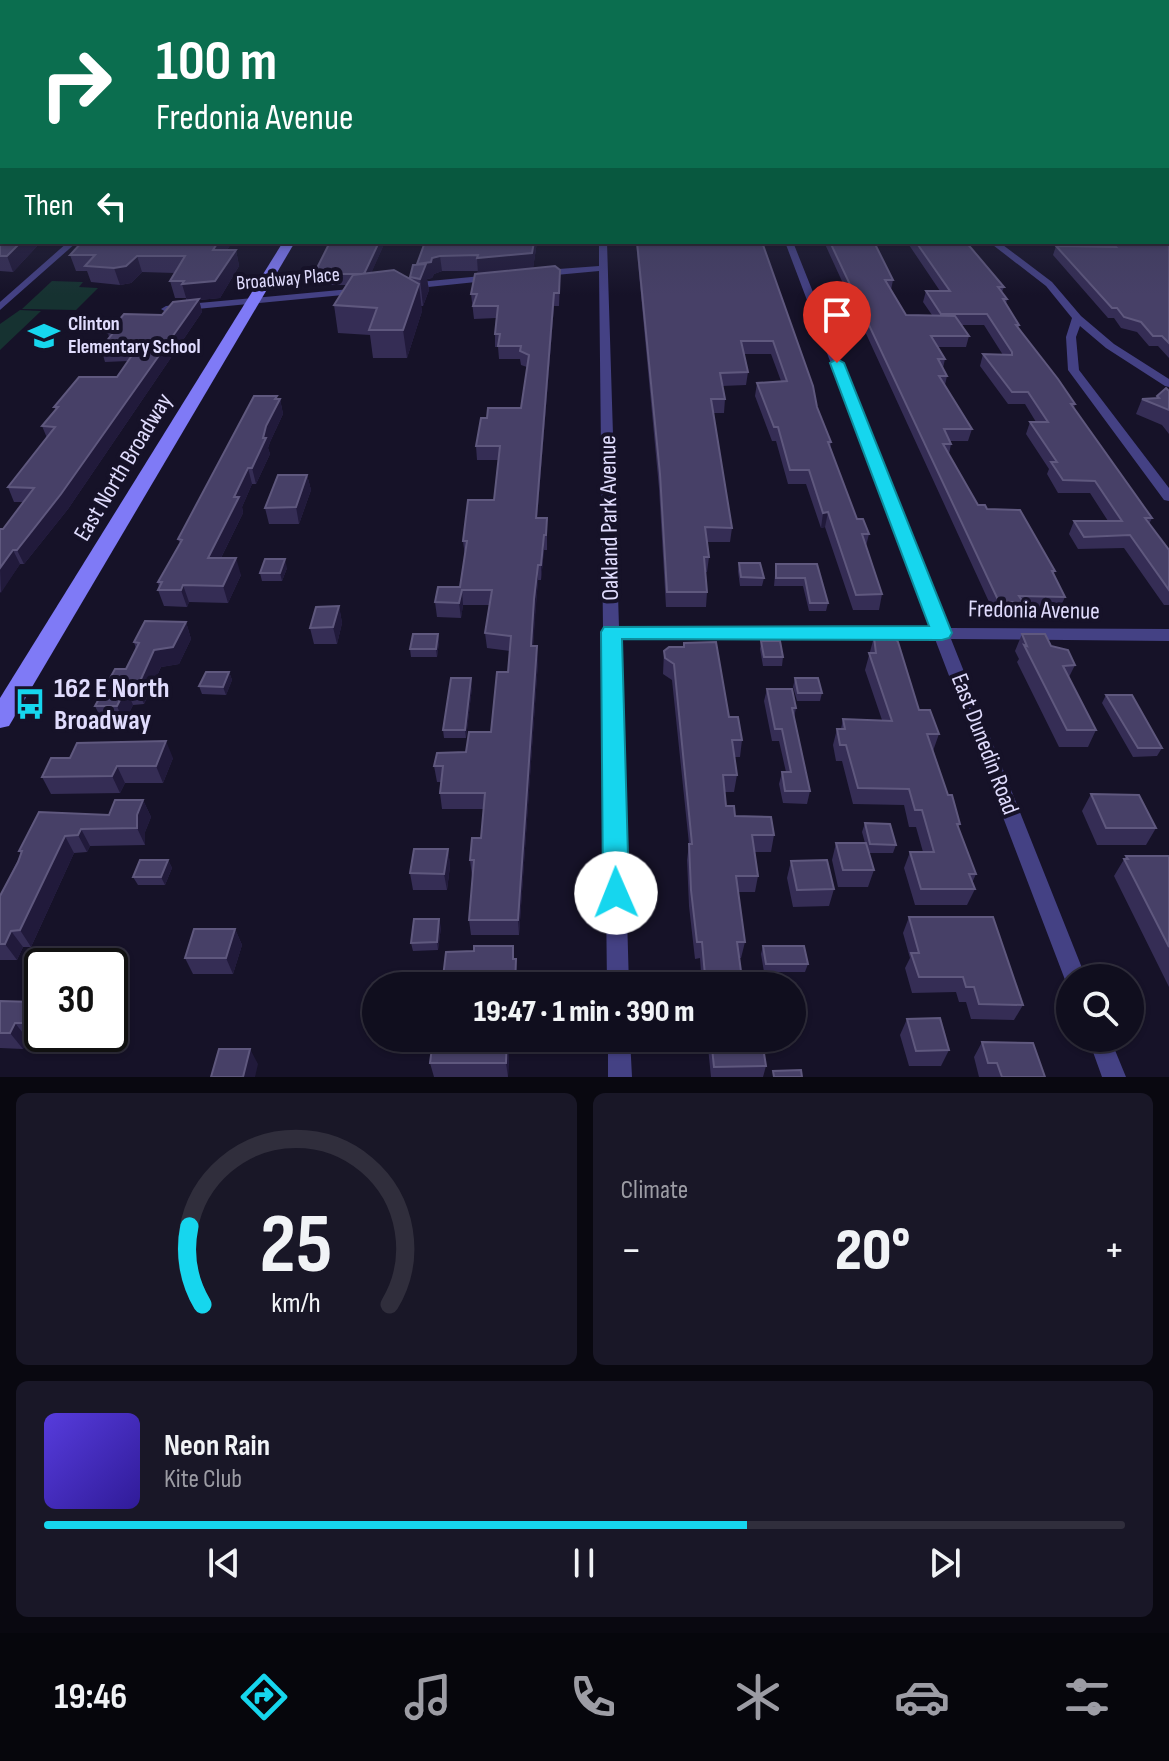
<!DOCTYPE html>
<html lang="en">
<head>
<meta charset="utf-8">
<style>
  body { margin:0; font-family:"Sofia Sans Condensed",sans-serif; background:#191727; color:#f1f3f6; height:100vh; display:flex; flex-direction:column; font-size:30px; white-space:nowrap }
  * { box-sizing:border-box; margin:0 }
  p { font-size:26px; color:#9c9ca4 }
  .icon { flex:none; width:44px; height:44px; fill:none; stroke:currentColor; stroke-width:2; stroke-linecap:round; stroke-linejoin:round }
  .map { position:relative; height:1077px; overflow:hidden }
  .sheet { display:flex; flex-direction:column; gap:16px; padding:16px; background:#090810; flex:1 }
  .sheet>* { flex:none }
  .hud { position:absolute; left:0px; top:0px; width:1170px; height:244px; box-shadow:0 2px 6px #0004,0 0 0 2px #302e3c; background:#0b6e4f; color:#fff; overflow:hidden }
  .controls { position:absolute; left:1056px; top:964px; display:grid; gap:16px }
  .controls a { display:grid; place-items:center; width:88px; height:88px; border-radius:50%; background:#100e1e; box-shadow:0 2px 6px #0004,0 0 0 2px #302e3c; font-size:40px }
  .speed { position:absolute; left:24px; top:948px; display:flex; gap:16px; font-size:40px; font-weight:700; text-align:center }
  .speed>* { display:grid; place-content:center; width:104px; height:104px; border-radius:50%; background:#100e1e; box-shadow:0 2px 6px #0004,0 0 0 2px #302e3c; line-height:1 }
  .speed .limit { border:4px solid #111; border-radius:12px; background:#fff; color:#111 }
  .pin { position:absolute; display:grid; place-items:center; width:68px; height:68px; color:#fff; margin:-82px -34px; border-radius:50% 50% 50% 0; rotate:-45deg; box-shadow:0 0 8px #0007 }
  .pin .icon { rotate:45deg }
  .me { position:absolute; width:88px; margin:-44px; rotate:359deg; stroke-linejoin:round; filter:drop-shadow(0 0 6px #0008) }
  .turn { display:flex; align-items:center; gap:28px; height:168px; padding:0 24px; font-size:36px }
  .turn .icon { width:104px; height:104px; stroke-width:2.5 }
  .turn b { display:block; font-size:56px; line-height:68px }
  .then { display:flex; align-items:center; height:76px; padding:0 24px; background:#0003; gap:16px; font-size:30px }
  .big { font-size:60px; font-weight:800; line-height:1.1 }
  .sheet .card { flex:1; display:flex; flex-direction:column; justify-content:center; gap:12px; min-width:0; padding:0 28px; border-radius:12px; background:#191727 }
  .sheet .dial { align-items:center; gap:0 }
  .dial svg { height:208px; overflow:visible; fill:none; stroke:#302e3c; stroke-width:7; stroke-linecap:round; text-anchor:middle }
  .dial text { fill:#f1f3f6; stroke:none }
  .song { display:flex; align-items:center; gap:24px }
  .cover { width:96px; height:96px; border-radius:12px; background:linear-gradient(135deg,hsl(250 70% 55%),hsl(250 70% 35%)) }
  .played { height:8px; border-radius:4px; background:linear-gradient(90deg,#16d6ee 65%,#302e3c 65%) }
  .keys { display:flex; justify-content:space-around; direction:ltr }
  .heat { display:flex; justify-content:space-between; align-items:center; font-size:44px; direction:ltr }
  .sheet .tiles { flex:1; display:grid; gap:16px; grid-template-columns:1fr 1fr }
  .card:last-child { grid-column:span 2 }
  .trip { position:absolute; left:362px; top:972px; width:444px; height:80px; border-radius:40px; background:#100e1e; box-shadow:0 2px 6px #0004,0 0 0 2px #302e3c; font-weight:800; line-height:80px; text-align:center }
  .tab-bar { display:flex; height:128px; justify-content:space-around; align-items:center; background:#06060c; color:#9c9ca4 }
  .tab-bar .icon { width:56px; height:56px }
  .tab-bar .current { color:#16d6ee }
  .tab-bar b { font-size:36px; color:#f1f3f6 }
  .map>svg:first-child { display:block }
</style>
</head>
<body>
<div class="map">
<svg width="1169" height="1077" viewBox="0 0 1169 1077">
  <rect width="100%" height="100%" fill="#161228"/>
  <path fill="#163231" d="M52 281 83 282 79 287 98 288 76 310 22 309Z
    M20 310 41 311 0 350V324Z"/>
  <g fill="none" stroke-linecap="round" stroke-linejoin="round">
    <path fill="#444184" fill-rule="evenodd" d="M1168 226 1169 227V233L1168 232Z
      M68 242H77L0 310V302Z
      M599 242H607L619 627 931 628 785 242H793L947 628 1169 629V641L951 639 1086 978H1070V987L1067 985 935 639 619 638 629 986H607L599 271 545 276 540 273 545 270 599 266Z
      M989 242H999L1052 282 1081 316 1114 344 1169 379V387L1165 386 1106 348 1080 326 1076 337 1079 370 1169 488V501L1164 500 1068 370 1066 337 1072 318 1046 286Z
      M492 275 495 276V280L409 289 404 286 409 283Z
      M361 288 366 291 364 293 166 312 161 309 166 306Z
      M608 1038H630L632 1077H608Z
      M1088 1038H1110L1126 1077H1102Z"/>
    <path fill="#7f7af6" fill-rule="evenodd" d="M283 242H295L9 726 0 728V698Z"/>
  </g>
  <path fill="#352d55" d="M0 144H2V242H39V244L13 272 0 271Z
    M82 242H232L227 250H236L239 266 220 298 199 300 202 312 68 509 24 564H20L0 593V529H3L23 502H14L8 487 47 438 42 426 56 410 54 407 117 377 128 361 105 362 101 348 109 337 108 333 162 315 186 300V298H175L170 281 175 273 142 272 131 283 120 285 91 282 87 271H76L70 255Z
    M385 242 371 273 410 280V277L417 265 425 242H537L533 268 560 282 559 306H554L537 518H547V550H544L541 580H538L535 615 533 646 538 661 519 935H471L469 920 473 876H472L470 860 481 838 484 809H442L440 793 441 782H437L434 766 466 752 491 732 508 672 510 651 487 648 485 633 489 605H463L461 618 437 617 435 602 460 587 465 556 463 541 494 500 499 460H477L476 446 487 418 521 408 527 367 521 365 520 359H499L498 347H495V334L496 318 474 319 471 294 478 271H442L434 274 432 278 427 279 429 290 423 306H421L422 311 407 358H373L370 335 338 333 334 305 347 285H316L314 274Z
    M636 242H762L817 407 831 442 830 447 857 519 869 534 866 546 882 594 879 610H853L825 527 821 528 806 484H788L776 441H772L755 396 757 383 781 381 771 354H744L748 372 746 385 722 386 725 399 724 413H713L732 528 730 542H707L709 557 707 572H705L707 592 706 607H666L659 488Z
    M824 242H874L893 280 891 290 906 315H932L923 302 926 291H940L907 242H966L1004 287 1002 292 1007 299 1006 304 1019 325V328L1075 404 1074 408 1152 518 1149 524 1169 550V605H1164L1124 548 1078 549 1069 534 1074 521H1108L1090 493H1058L1047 474 1049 469 1026 434 1030 422H1036L1025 404H1008L980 366 983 354 1003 355 984 325H961L969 336 966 347H938L945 359 943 368 947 376 945 385 972 429 968 441H950L951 444 949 454 978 505 987 509 1055 571 1053 575 1065 597 1059 610 1020 609 1018 615H995Z
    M1100 242H1167L1169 243V358L1158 346H1149L1137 332 1121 328 1114 318H1108L1053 255 1056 246 1104 247Z
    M1169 391V434L1162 425 1136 414 1142 399H1156L1157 396Z
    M278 399H280L283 414 270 442 268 448 270 454 256 484H252L242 507 243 513 221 558 241 575 228 603 189 602 187 607 164 606 158 590 159 588 158 582 180 543 178 539Z
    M307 475 311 490 299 524H269L265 508Z
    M739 563 764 578 762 586H740L738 571Z
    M776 564H817L828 603 826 611H809L803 586H774Z
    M287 568 282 581H262L260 573Z
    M339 606 342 623 337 644H314L310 628Z
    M186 622 191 639 179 664 161 667 144 704 133 705 124 723H103L95 706 126 669 136 649 134 642Z
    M438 634 439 642 437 657H411L410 649Z
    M1022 634 1051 646 1075 665 1069 677 1096 730 1088 747H1059L1017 662 1019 659 1015 651Z
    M874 637 919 710 939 734 933 751 948 795 960 824 958 828 976 874 972 883 975 889 967 905H915L904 868 910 852H923L916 827H909L904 805 853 804 842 761H836L833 745 837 729H841L843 719 882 720 865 670Z
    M761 641 783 657 782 666H763L760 649Z
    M664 651 729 717 742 740 740 757H734L737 775 734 792H724L726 806 735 816 774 835 771 852H755L758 876 755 892H738L745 942 741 958H739L743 986H702L700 958 695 959 689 906 687 860 689 844 672 680 663 674Z
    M229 672 232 680 226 695 202 694 199 686Z
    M795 678 822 693 820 701H797L793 687Z
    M472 687 466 738H444L443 730Z
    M767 689 796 708 794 718 810 791 807 804 783 803 779 784 782 772H786L779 741H772L764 701Z
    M1106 695 1162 748 1157 756 1133 757 1102 703Z
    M70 758H173L163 783H125L120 793 51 794 42 777Z
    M1091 794 1156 828 1146 845H1097L1082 811Z
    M143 800 151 817 145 832V845L90 846 87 852 74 853 31 947H23L17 960H0V896L21 854 19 851 109 815Z
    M865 823 896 845 893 853H869L874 870 868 887H838L832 860 836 843H865L862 832Z
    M448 849 450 866 447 890H413L410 873Z
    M1126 856H1169V987L1114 876Z
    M168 860 172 868 165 885H138L133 877Z
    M791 861 834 889 829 906 793 907 787 878Z
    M909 917 1023 1005 1014 1020 971 1019 966 1002H959L956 992 912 993 905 968 910 958 903 933Z
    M441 927 438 950 413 951 411 943Z
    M235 929 242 945 233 974H193L185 958Z
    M763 946 808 964 805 972H764L761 954Z
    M792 998 804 1020 802 1028H792Z
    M0 1001 42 1014V1025L36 1039 27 1038 23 1049 0 1048Z
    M907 1019 949 1050 941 1066H909L900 1035Z
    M709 1038H752L753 1046 766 1066 763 1077H711L708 1047Z
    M982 1042 1045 1077H979L974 1057Z
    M509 1052 508 1077H434L430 1063Z"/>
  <path fill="#211a3b" d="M21 242H39V244L13 272 7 256Z
    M218 242H232L217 266 213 250Z
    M379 242H385L366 285 364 274Z
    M534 242H537L533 269 478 274 477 258Z
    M236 250 239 266 220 298 199 300 202 312 68 509 24 564 17 550 187 301 182 284Z
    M137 256 142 272 131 283 120 285 114 268Z
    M440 256 442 271 434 274 432 278 427 279 429 290 423 306 420 279 419 280 417 264Z
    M419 284 422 311 407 358 403 330Z
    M554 293V306L536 533V518Z
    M277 396 278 402 280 399 283 414 270 442 268 448 270 454 256 484 252 468Z
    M248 468 252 484 242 507 243 513 213 574 208 558Z
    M307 475 311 490 299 524 296 507Z
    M828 512 825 527 821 528 823 513Z
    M544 535V550L541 580V565Z
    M13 550 20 564 1 593 0 568Z
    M236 558 241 575 228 603 223 586Z
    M285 559 287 568 282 581 280 573Z
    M538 565V580L532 661 531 646Z
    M183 585 189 602 187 607 181 590Z
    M462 590 463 605 461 618 459 603Z
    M339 606 342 623 337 644 333 627Z
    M186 622 191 639 179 664 161 667 144 704 137 688 154 650Z
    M438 634 439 642 437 657 436 649Z
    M537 646 538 661 519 935 518 920Z
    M229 672 232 680 226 695 223 687Z
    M471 678 472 687 466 738 465 730Z
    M126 688 133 705 124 723 117 706Z
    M166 741 173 758 163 783 156 766Z
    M117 766 125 783 120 793 112 776Z
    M143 800 151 817 145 832V845L137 828V815Z
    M81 829 90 846 87 852 78 835Z
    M65 836 74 853 31 947 20 930Z
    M448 849 450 866 447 890 444 874Z
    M168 860 172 868 165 885 161 877Z
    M439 919 441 927 438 950 437 942Z
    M235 929 242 945 233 974 226 958Z
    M11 931 23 947 17 960 5 944Z
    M516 959 517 986H515Z
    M34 1002 42 1014V1025L36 1039 24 1023Z
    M15 1023 27 1038 23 1049 10 1033Z
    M507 1038 509 1052 508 1077 506 1063Z
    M250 1049 258 1064 255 1077H243Z"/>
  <path fill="#474067" stroke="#5f587e" stroke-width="2" d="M0 144H2V217H0Z
    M1168 144H1169V191L1168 190Z
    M2 230V242H21L7 256H0V231Z
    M82 242H218L213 250H236L215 281 182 284 184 281H170L185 256H137L126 266 114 268 85 266 95 255H70Z
    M330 242H379L364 274H314Z
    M425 242H534L532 253 477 258 478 255 440 256 432 258 431 262 417 264Z
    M637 242H762L813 386 817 407 831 442H828L857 519H863L869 534H862L882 594 856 595 828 512 823 513 809 470H790L778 427H774L757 383 787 381 773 341H741L748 372 720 373 725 399H711L732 528 705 527 709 557H704L707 592H667L660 474Z
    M830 242H874L893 280H885L906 315 955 316 969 336H931L945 359H938L947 376H939L972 429H944L951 444H943L978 505H985L987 509 1020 510 1055 571H1052L1065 597 1019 596 1023 602H999Z
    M916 242H966L1004 287H998L1007 299H1003L1019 325H1016L1058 379 1075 404H1071L1152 518H1145L1169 550V590L1130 535 1084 537 1074 521H1122L1095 481 1063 480 1051 462H1057L1030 422H1048L1028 392H1012L983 354 1012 355V352L987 314H941L926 291H950Z
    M1111 242H1167L1169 243V343L1162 336H1153L1141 322 1124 317 1117 308H1112L1056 246 1116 247Z
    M426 264 420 279 410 277 413 265Z
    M555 266 560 270 559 293H554L536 518H547L546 535H544L541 565H538L534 599 531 646H537L518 920H469L474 860H470L472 838H481L485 793H440L443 766H434L437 753 466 752 469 732H491L497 672H508L511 636 485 633 492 590H462L459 603 435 602 438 587H460L467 541H463L468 500H494L500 446H476L481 418H487L488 408H521L529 355 520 351 521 346H498L500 334H495L498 306H473L477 294H471L475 274Z
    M394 270 419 284 403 330H369L377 308 334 305 353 275Z
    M199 299 61 494 17 550H13L0 568V529H3L34 488 8 487 55 427 42 426 58 407H54L79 377H117L137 348H101L113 333H108L124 314 162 315 173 302Z
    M1166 388 1169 391V410L1142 399 1159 398 1157 396Z
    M254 396H277L275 399H280L266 426 263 438H266L252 468H248L234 497H239L208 558H236L223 586 183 585 181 590H158L162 582H158L182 540 178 539Z
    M278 475H307L296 507 265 508Z
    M265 559H285L280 573H260Z
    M739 563H760L764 578 741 577Z
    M776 564H817L828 603H810L805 578H776Z
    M339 606 333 627 310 628 316 607Z
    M145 621 186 622 173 647 154 650 137 688H126L117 706H95L115 669H126L139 643 134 642Z
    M413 634H438L436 649H410Z
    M1022 634H1045L1051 646 1068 650 1075 665 1063 666 1096 730H1067L1024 645 1027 646Z
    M874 637H894L898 642 919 710H930L939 734H927L948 795H952L960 824H957L976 874H969L975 889H921L910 852H934L922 810H915L909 789 858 788 846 745H840L837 729H845L843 719 892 721 869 653H876Z
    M761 641H780L783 657H764Z
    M716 642 729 717H738L742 740H732L737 775H723L726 806H734L735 816 771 817 774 835H752L758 876H736L745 942H737L743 986H706L702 942H697L691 890 689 844H692L674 664 665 658 664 651 669 647H684V643Z
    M206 672H229L223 687 199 686Z
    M451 678H471L465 730H443Z
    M795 678H818L822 693H798Z
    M767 689H792L796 708H792L810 791H785L782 772H791L782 729H775Z
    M1106 695H1132L1162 748H1138Z
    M166 741 156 766H117L112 776 42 777 51 758H70L77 743Z
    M1091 794 1139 795 1156 828H1106Z
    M115 800H143L137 815V828L81 829 78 835 65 836 20 930 11 931 5 944H0V896L18 862 22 851H19L39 812 109 815Z
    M865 823 890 824 896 845 870 844Z
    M836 843H866L874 870H843Z
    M414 849H448L444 874 410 873Z
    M1126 856H1169V947L1124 859H1128Z
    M140 860H168L161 877H133Z
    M827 860 834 889 797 890 791 861Z
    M909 917H993L1023 1005 979 1004 974 987H966L963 977H919L911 953H919Z
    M414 919H439L437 942 411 943Z
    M194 929H235L226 958H185Z
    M474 946H513V959H516L515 986H442L446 952 474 951Z
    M763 946H804L808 964H766Z
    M792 998H801L804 1020H792Z
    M0 1001 34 1002 24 1023H15L10 1033H0Z
    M940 1018 949 1050 916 1051 907 1019Z
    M443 1038H507L506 1063H430L433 1040H443Z
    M711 1038H752L753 1046 763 1047 766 1066 714 1067Z
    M982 1042 1033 1043 1045 1077H1002L997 1063H988Z
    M219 1049H250L243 1077H211Z
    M801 1070 802 1077H774L773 1071Z"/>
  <linearGradient id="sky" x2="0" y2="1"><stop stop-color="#0c0a16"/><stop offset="0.49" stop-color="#363953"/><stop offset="1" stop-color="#363953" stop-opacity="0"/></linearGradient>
  <rect width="1169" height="295" fill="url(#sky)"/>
  <path fill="#16d6ee" stroke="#0e8b9b" stroke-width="2" d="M837 359 844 363 952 633 949 638 942 640 622 639 629 893 625 901 616 905 607 901 603 893 601 632 604 627 929 626 830 363Z"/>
  <defs>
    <symbol id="school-bare" viewBox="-9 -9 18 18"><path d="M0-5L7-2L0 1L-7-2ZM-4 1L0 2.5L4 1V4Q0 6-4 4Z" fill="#16d6ee" stroke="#161228" stroke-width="2.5" paint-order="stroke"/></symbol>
    <symbol id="bus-bare" viewBox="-9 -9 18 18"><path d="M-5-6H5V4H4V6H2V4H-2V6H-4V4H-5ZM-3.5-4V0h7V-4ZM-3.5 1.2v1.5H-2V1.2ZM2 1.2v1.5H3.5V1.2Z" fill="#16d6ee" stroke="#161228" stroke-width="2.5" paint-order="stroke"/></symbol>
  </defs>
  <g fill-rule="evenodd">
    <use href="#school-bare" x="22" y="314" width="44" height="44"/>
    <use href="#bus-bare" x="8" y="682" width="44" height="44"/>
  </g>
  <g text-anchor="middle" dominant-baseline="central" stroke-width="8" stroke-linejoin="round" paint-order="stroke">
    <g font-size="20" fill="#e0dcfd" stroke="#161228">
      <text transform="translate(288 279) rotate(-5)">Broadway Place</text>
    </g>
    <g font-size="20" font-weight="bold" fill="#e0dcfd" stroke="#161228" text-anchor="start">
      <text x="68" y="324">Clinton<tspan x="68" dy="23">Elementary School</tspan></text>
    </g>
    <g font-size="24" fill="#e0dcfd" stroke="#161228">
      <text transform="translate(123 467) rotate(-59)">East North Broadway</text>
      <text transform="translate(609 518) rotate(-91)">Oakland Park Avenue</text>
      <text transform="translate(1034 610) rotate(1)">Fredonia Avenue</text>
      <text transform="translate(985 744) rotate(69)">East Dunedin Road</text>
    </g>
    <g font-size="28" font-weight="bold" fill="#e0dcfd" stroke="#161228" text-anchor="start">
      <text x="54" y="688">162 E North<tspan x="54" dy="32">Broadway</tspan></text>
    </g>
  </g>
</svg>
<div class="controls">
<a><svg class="icon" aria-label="search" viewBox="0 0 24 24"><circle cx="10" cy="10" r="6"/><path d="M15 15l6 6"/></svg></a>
</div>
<div class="speed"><div class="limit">30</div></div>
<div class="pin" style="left:837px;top:363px;background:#d93025"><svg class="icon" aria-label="arrive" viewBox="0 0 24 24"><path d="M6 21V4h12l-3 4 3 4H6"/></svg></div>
<svg class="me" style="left:616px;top:893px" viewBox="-20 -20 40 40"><circle r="19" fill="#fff"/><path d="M0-13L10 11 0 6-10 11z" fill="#16d6ee"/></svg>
<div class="trip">19:47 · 1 min · 390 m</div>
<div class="hud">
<div class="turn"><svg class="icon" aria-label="right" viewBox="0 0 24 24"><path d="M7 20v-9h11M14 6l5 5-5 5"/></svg><div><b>100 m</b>Fredonia Avenue</div></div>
<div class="then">Then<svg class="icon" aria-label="left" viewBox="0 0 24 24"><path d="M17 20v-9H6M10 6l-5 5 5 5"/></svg></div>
</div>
</div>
<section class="sheet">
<div class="tiles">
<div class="card dial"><svg viewBox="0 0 100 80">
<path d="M14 69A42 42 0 1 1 86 69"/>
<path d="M14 69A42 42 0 0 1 9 39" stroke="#16d6ee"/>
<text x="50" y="56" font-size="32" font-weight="700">25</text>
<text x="50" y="72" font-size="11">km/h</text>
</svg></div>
<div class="card"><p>Climate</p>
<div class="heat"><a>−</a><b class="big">20°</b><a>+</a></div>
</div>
<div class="card">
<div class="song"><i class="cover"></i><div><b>Neon Rain</b><p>Kite Club</p></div></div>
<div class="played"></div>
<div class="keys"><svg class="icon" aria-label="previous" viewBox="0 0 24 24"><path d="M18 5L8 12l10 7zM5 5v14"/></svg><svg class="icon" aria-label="pause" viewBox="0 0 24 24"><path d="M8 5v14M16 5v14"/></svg><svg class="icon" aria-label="next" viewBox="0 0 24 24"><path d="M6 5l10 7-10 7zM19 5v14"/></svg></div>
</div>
</div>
</section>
<nav class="tab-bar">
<b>19:46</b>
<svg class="icon current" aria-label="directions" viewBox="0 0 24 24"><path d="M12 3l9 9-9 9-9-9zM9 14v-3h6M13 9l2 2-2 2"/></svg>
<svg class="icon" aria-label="music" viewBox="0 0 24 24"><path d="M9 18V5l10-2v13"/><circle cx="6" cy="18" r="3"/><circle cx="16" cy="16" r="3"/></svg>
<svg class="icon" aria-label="phone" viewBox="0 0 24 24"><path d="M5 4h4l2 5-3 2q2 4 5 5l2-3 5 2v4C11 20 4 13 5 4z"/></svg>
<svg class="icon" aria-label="climate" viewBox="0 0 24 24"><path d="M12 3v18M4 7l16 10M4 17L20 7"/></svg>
<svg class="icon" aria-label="car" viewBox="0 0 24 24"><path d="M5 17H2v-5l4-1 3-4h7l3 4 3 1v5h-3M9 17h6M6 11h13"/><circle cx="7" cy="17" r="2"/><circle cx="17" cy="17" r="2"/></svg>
<svg class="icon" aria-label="filters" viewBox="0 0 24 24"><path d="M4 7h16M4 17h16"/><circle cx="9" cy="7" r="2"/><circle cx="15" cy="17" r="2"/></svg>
</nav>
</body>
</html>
